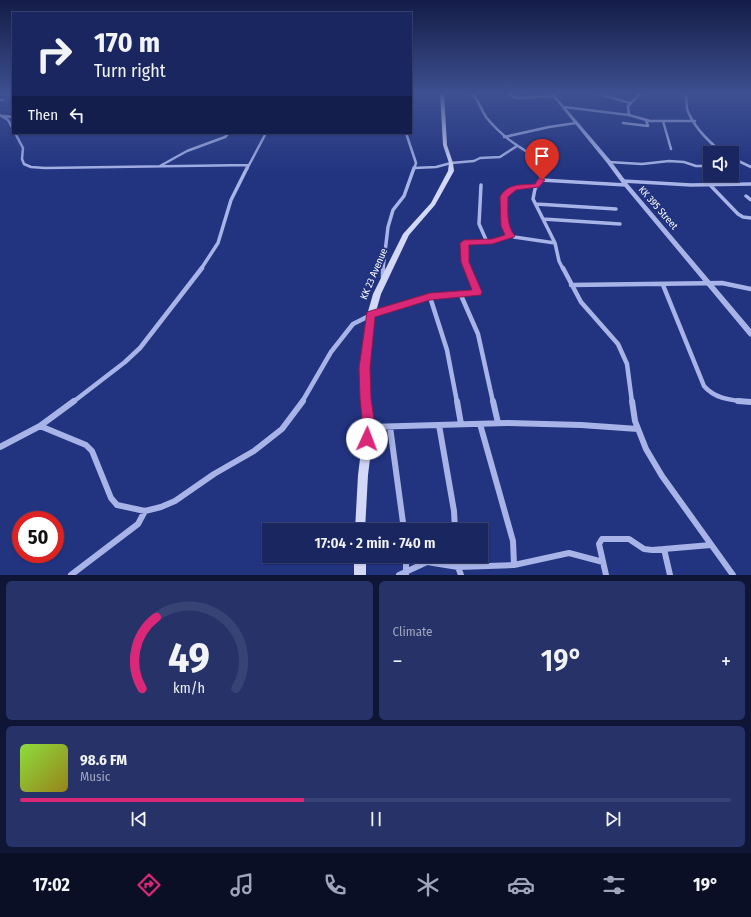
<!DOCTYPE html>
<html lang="en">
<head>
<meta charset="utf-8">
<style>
  body { margin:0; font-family:"Fira Sans Condensed",sans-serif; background:#273269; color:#f1f3f6; height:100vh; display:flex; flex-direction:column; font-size:15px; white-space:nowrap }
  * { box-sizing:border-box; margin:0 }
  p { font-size:13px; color:#9fa5bd }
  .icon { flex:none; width:22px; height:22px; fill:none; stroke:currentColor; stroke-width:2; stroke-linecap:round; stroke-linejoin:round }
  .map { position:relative; height:575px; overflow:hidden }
  .drawer { display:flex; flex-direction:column; gap:6px; padding:6px; background:#0e1535; flex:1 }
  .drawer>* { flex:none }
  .banner { position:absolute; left:12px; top:12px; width:400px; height:122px; border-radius:0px; box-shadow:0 1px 3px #0004,0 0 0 1px #384375; background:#1a2660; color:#f1f3f6; overflow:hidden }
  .tools { position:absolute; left:703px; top:146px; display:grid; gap:8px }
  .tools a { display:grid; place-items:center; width:36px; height:36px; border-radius:0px; background:#1a2660; box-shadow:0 1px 3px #0004,0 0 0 1px #384375; font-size:20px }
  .speed { position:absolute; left:12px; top:511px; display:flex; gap:8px; font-size:20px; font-weight:700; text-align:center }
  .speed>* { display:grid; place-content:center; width:52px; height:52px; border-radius:50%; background:#1a2660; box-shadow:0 1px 3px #0004,0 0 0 1px #384375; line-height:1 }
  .speed .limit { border:6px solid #d22; background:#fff; color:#111 }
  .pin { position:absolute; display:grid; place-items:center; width:34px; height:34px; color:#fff; margin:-41px -17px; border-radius:50% 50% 50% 0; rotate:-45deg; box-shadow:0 0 4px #0007 }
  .pin .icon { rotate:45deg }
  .me { position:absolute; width:44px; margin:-22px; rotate:2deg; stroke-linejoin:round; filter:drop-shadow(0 0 3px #0008) }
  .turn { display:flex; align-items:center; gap:14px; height:84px; padding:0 16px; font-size:18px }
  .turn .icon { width:52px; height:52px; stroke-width:2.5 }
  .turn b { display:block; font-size:28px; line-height:34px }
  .then { display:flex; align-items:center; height:38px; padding:0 16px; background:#0003; gap:8px; font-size:15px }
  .big { font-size:30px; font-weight:600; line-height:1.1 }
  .drawer .widget { flex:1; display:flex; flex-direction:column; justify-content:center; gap:6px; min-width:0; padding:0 14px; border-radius:6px; background:#273269 }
  .drawer .dial { align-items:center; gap:0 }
  .dial svg { height:104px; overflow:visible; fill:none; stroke:#384375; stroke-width:7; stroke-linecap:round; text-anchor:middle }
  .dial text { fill:#f1f3f6; stroke:none }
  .song { display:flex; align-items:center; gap:12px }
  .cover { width:48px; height:48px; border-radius:6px; background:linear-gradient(135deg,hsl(90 70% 55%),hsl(50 70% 35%)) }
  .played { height:4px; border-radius:2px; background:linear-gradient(90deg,#db2777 40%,#384375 40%) }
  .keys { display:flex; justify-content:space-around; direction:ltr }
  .heat { display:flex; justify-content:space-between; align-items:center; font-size:22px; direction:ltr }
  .drawer .tiles { flex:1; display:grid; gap:6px; grid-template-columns:1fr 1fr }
  .widget:last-child { grid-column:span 2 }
  .trip { position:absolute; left:262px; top:523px; width:226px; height:40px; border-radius:0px; background:#1a2660; box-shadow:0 1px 3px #0004,0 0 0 1px #384375; font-weight:600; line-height:40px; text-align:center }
  .dock { display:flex; height:64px; justify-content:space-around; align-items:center; background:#0a0f26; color:#9fa5bd }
  .dock .icon { width:28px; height:28px }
  .dock .current { color:#db2777 }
  .dock b { font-size:18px; color:#f1f3f6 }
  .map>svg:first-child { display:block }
</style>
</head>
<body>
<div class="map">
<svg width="751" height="575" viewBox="0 0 751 575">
  <rect width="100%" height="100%" fill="#223380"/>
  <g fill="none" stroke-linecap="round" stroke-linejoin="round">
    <path stroke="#a8b4e7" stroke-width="2.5" d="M471 93C479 100 480 108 486 117 502 137 521 149 543 161L544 169
      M508 93 513 97 518 98 555 96
      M595 93 630 103
      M685 93C687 98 686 103 687 109 693 126 709 142 723 153
      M0 95 10 93
      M0 100H3
      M564 107 629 115 650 121H695
      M0 115 8 120 13 129
      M629 115 628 106 641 93
      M3 116 13 117
      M663 121 671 149
      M623 123 648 126 646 120
      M15 133 23 148 22 159 24 164 31 167 45 168 249 165 266 133
      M406 133 416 163 414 169
      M504 137 549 127 576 123
      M732 158 751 167
      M609 162 642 164 669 161 684 162 696 166H710
      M160 166 187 151 225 137 229 133
      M414 168 436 167 451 163 474 161 480 158 500 157 517 146
      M247 169 249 165"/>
    <path stroke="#a8b4e7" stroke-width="3.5" d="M544 168 542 176 535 189 533 199 555 243 559 261 563 269
      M541 180 626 185
      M623 181 691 185 751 184
      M481 185 479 224 487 242
      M710 185 738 214 743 217 751 218
      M537 186C514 187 504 184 504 211 505 219 505 226 507 233L514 237 555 243
      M746 196 751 200
      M536 204 616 209
      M543 219 620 224
      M201 269 218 243 231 200 247 168
      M383 269 388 227 393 210 404 196 414 168
      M468 269 465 262 464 243 492 242 511 235"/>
    <path stroke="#a8b4e7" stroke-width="4.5" d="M383 268V278
      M563 268 581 302 618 344 627 364 632 402
      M571 285 722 283 751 289
      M663 285 704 386C715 399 731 400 747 402
      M460 293 478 334 493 402
      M430 297 447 350 457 402
      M73 402 125 362 140 348 202 268
      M302 402 331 352 353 324 371 315 430 297 477 292 468 268"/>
    <path stroke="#a8b4e7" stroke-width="6" d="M457 401 461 424
      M493 401 498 423
      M632 401 635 421 646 449 662 476 733 575
      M738 401 751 402
      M480 424 513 541 514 565
      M439 425 454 511 455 530
      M40 426 86 445 92 451 111 498 117 505 145 511 161 507 175 501 214 474 254 451 282 429 303 401
      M369 427 507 423 581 425 638 429
      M390 427 404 530
      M0 447 40 426 74 401
      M664 549 670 575
      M406 556V574
      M457 556 458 567 461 575
      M71 575 138 524 145 511
      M399 575 427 562 458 567 514 565 569 553 603 562
      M606 575 599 544 602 539H629L644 549 652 550 711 545"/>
    <path fill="#a8b4e7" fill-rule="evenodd" d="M550 93H553L611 161 628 184 751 329V337L749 336 624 186 607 163Z"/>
    <path fill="#d2d8f6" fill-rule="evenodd" d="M440 93H444L447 145 453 163 454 171 435 205 409 235 381 294 375 315 369 368V398L374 427 368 475 365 530H355L358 475 364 427 361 398V368L367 315 373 294 403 234 431 203 448 171 449 163 443 145Z
      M354 556H366V575H354Z"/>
  </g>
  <linearGradient id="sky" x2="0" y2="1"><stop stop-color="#131c46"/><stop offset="0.54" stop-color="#3e5091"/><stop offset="1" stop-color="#3e5091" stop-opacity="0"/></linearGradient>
  <rect width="751" height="173" fill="url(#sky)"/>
  <path fill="#db2777" stroke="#8e194d" d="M539 178 545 180 539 187 516 190 508 197C508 210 506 225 515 236L514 237 492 244 469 245V262L482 292 481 295 430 300 375 317 370 368 371 398 375 427 372 443 367 445 363 443 361 439 363 427 360 398 359 368 367 312 430 293 472 290 461 262 460 243 464 240 492 239 505 235 501 226 500 197C507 183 522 185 535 184Z"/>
  <g text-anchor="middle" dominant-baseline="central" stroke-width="4" stroke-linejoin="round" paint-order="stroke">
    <g font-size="10" fill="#fff" stroke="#223380">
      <text transform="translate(658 208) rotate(49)">KK 395 Street</text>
      <text transform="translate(374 274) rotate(-67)">KK 23 Avenue</text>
    </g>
  </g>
</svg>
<div class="tools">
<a><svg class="icon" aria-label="sound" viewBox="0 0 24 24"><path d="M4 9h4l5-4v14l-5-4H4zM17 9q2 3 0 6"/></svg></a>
</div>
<div class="speed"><div class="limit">50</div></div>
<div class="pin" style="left:542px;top:180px;background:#d93025"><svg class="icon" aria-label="arrive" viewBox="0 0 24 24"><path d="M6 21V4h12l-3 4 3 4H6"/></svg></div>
<svg class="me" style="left:367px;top:439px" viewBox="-20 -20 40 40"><circle r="19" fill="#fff"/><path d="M0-13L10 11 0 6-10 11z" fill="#db2777"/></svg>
<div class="trip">17:04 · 2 min · 740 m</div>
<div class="banner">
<div class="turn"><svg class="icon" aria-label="right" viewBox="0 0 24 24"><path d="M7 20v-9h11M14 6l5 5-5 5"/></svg><div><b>170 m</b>Turn right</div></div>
<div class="then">Then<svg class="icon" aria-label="left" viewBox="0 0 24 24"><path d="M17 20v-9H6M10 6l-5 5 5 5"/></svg></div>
</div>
</div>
<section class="drawer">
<div class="tiles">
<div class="widget dial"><svg viewBox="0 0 100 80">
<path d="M14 69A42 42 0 1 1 86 69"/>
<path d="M14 69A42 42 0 0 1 25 14" stroke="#db2777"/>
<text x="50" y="56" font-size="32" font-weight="700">49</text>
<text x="50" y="72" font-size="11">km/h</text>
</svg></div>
<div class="widget"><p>Climate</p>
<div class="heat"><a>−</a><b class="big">19°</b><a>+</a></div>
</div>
<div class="widget">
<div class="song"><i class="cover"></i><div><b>98.6 FM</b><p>Music</p></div></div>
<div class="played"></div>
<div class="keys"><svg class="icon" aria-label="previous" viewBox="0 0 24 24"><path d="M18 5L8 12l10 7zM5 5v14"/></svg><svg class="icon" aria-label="pause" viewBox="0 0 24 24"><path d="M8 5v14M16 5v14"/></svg><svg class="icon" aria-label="next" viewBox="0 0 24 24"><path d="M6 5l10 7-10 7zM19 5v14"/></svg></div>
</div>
</div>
</section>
<nav class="dock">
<b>17:02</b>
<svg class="icon current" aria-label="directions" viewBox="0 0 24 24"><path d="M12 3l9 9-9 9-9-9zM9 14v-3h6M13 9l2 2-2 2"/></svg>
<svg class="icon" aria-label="music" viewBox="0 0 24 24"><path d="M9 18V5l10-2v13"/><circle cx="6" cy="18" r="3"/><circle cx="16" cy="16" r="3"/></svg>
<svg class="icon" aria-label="phone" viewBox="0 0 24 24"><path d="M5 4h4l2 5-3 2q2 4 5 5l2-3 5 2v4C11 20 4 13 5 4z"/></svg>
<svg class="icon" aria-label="climate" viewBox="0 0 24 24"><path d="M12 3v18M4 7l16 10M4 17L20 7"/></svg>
<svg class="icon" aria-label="car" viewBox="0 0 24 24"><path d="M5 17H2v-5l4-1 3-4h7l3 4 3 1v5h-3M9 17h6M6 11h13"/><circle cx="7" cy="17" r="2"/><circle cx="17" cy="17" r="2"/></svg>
<svg class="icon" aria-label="filters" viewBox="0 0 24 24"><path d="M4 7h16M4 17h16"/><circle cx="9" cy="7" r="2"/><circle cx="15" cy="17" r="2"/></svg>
<b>19°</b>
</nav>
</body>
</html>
